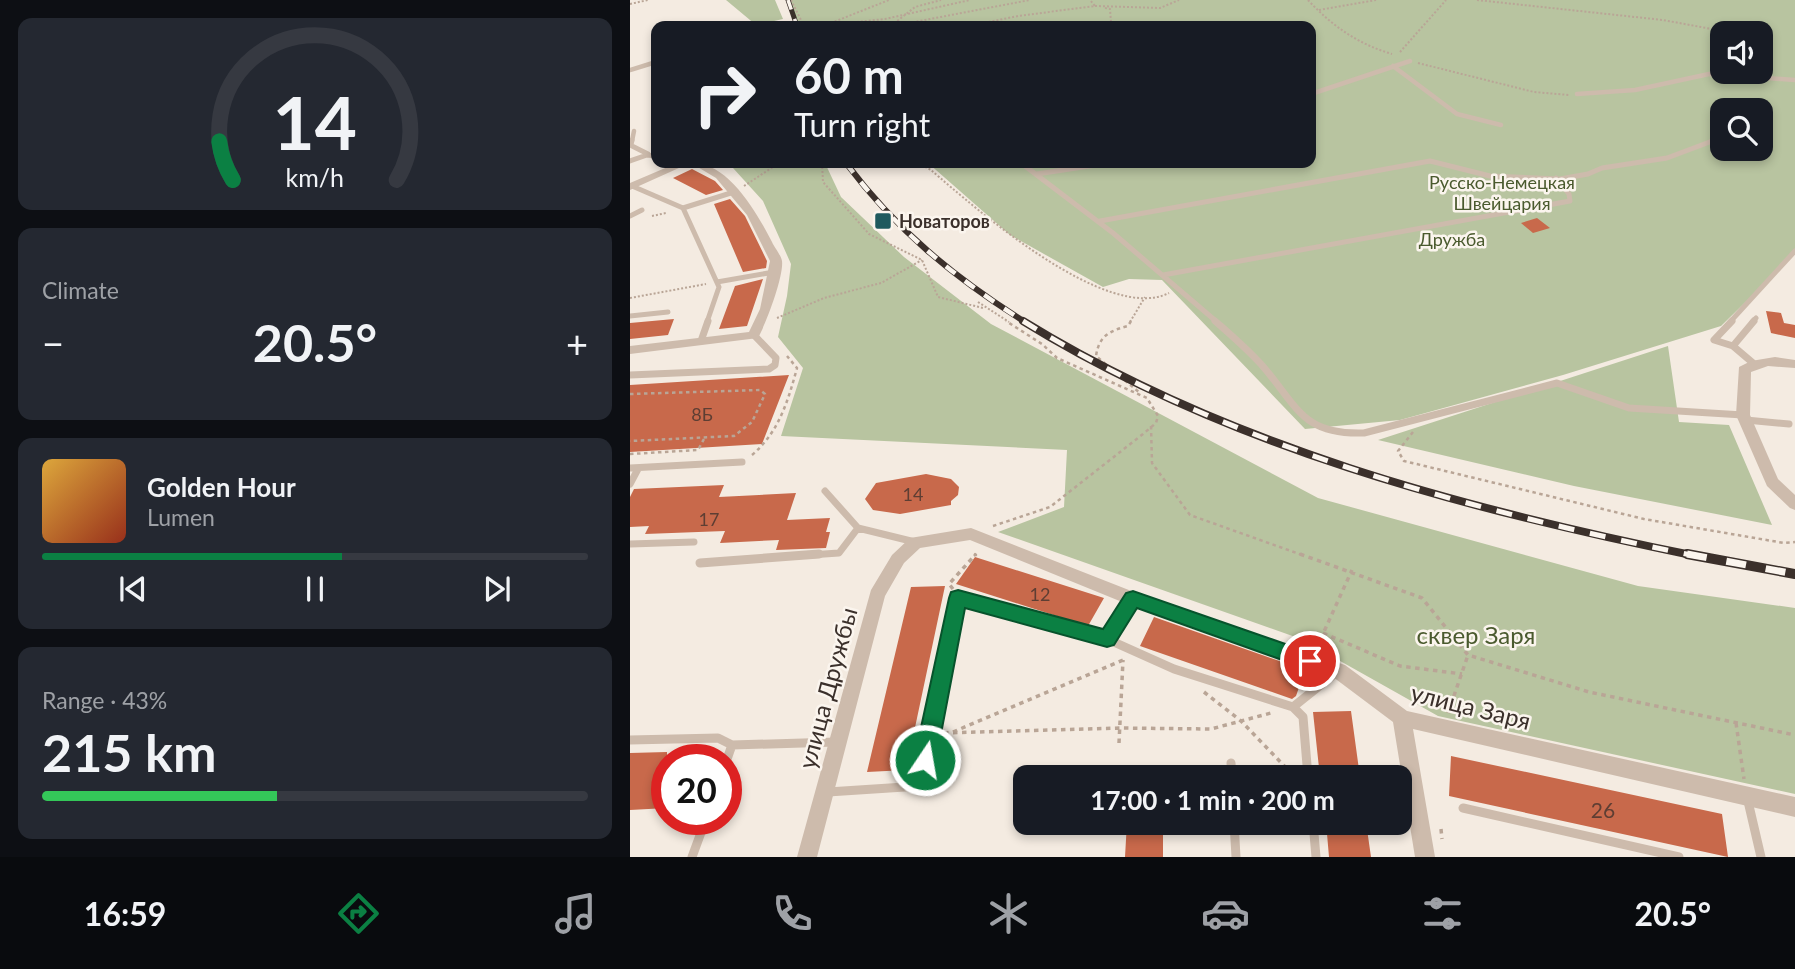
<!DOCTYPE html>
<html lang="en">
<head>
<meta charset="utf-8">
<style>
  body { margin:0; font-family:Lato,sans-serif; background:#242831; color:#f1f3f6; height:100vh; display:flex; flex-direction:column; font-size:26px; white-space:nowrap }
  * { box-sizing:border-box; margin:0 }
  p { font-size:23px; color:#9ea1a6 }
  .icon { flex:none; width:38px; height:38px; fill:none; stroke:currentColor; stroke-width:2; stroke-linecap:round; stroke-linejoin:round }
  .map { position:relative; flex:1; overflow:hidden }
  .sheet { display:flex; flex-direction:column; gap:18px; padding:18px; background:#0d0f14; width:630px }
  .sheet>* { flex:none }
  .banner { position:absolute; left:21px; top:21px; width:665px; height:147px; border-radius:14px; box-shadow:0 4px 10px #0003; background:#171b24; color:#f1f3f6; overflow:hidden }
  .controls { position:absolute; left:1080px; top:21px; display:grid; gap:14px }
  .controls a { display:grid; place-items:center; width:63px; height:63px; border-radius:14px; background:#171b24; box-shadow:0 4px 10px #0003; font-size:35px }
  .speed { position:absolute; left:21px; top:744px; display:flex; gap:14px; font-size:35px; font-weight:700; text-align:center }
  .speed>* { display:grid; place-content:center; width:91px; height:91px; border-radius:50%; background:#171b24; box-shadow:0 4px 10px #0003; line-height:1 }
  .speed .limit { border:10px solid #d22; background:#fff; color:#111 }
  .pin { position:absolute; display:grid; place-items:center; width:60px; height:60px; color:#fff; margin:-30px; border:4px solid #fff; border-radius:50%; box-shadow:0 2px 7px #0007 }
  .me { position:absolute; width:77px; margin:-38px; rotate:12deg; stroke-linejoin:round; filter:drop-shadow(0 0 5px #0008) }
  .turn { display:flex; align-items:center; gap:24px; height:147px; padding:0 28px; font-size:32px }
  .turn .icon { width:91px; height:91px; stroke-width:2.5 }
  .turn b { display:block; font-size:49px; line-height:60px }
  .big { font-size:52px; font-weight:700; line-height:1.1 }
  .sheet .tile { flex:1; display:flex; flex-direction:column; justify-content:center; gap:10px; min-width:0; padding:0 24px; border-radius:14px; background:#242831 }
  .sheet .dial { align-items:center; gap:0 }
  .dial svg { height:182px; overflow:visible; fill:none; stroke:#363941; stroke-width:7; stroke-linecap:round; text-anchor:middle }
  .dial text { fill:#f1f3f6; stroke:none }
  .song { display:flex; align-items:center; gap:21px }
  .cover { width:84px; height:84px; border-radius:10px; background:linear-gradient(135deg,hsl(40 70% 55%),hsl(10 70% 35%)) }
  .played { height:7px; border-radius:4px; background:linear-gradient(90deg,#0b8043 55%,#363941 55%) }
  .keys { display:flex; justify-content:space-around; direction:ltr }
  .heat { display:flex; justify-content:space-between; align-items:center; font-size:38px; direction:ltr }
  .charge { height:10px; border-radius:5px; background:linear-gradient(90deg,#34c759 43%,#363941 0) }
  .trip { position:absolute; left:383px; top:765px; width:399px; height:70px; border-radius:14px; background:#171b24; box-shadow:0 4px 10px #0003; font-weight:700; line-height:70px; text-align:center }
  .tabs { display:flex; height:112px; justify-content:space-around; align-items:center; background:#090b0e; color:#9ea1a6 }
  .tabs .icon { width:49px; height:49px }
  .tabs .current { color:#0b8043 }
  .tabs b { font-size:32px; color:#f1f3f6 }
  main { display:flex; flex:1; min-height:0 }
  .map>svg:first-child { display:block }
</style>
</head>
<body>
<main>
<section class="sheet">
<div class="tile dial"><svg viewBox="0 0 100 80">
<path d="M14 69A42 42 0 1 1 86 69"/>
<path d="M14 69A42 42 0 0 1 8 52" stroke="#0b8043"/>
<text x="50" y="56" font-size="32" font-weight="700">14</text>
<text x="50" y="72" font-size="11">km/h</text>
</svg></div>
<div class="tile"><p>Climate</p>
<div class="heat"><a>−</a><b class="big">20.5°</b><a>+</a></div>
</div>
<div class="tile">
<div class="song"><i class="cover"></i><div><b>Golden Hour</b><p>Lumen</p></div></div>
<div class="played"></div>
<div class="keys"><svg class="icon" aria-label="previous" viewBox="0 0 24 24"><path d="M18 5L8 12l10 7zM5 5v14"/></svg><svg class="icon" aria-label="pause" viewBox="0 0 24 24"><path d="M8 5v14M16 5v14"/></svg><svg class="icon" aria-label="next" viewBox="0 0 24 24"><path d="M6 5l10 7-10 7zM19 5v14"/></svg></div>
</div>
<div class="tile"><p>Range · 43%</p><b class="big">215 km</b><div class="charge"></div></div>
</section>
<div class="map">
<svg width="1165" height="857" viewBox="0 0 1165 857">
  <rect width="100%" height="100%" fill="#f4ebe1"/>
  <path fill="#b8c4a0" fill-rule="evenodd" d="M96 0H145L153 19 126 25Z
    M158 0H1165V254L1091 326 933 375 770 420 675 429 532 280 499 279 473 287 380 235 298 163H681V26H167ZM1092 33H1130V72H1092ZM1092 110H1130V149H1092Z
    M94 163H195L211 197 274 257 361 324 688 498 1008 586 1165 608V794L808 716 671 639 368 532 434 507 437 450 151 436 173 368 148 337 157 296 161 264 133 201 103 168Z
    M1038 346 1049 422 1099 425 1142 525 944 486 748 440Z"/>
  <path fill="#c8694b" d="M62 169 85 181 93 190 76 195 43 178Z
    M100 199 115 216 137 261 136 268 113 272 84 204Z
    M907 218 920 228 903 233 891 223Z
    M133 279 117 326 89 329 105 286Z
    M1136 311 1151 313 1154 323 1165 325V338L1141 333Z
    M44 319 38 335 0 339V323Z
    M159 375 132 444 0 452V385Z
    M296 474 321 479 329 487 328 495 321 501V505L270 514 243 510 235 499 246 483Z
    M94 485 89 497 166 493 157 520 200 518 196 532H200L196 548 146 550 149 540 90 543 95 531 15 534 19 526 0 527V497L4 489Z
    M345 557 474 598 458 626 326 584Z
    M315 586 276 770 237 772 281 587Z
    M524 617 675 670 666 696 662 699 510 646Z
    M721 711 730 777H690L683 712Z
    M37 752V808L0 810V753Z
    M821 756 1092 814 1098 857 819 796Z
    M497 822H533V857H495Z
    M696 822H736L741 857H699Z"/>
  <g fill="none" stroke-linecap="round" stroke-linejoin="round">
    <path stroke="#b9a596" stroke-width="2" stroke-dasharray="2 2" stroke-linecap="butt" d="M161 0 174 26
      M678 0C702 26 728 44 762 54
      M847 0 1033 20 1087 30
      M0 4 18 0
      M465 6 530 8 549 0
      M475 8 480 9 481 22 475 26
      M689 10 746 0
      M201 23 259 0
      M187 26 255 19 340 0
      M261 26 285 7 311 0
      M263 26 400 0
      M339 26 388 16 465 6 460 0
      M770 52 816 0
      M788 63 904 92 939 95
      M192 163 193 182 239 234 292 260 308 297 353 308
      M288 163 301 170C346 209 477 324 539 293
      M114 186 149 163
      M22 216 36 213
      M0 298 76 284
      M348 302 379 322
      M147 318 194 298 251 283 292 260
      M500 322 515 297"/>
    <path stroke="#b9a596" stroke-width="2.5" stroke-dasharray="3.5 3.5" stroke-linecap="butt" d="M501 321 498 326C479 331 469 336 466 356L510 393
      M0 394 130 390 135 394 122 422 104 436 0 441
      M521 426 522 463 560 515 675 556
      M783 432 768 451 774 461 1014 519 1154 543 1165 542
      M0 454 68 450 74 439
      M122 455C149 432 158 401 167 368L157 356
      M363 526 420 507 513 434 526 423 528 416 517 398 427 358 412 344 376 321
      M344 556 348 552"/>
    <path stroke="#b9a596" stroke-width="3.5" stroke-dasharray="4.5 4.5" stroke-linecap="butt" d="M670 554 792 598 838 655 959 692 1165 735
      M323 589 319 584 346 554
      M693 633 770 666 832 674
      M687 647 722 570
      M574 692 611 721 665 777
      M818 713 838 655
      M1106 723 1114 779
      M323 732 493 660
      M314 733 490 728 581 729 641 713
      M489 743 493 660
      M811 829 812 839"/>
    <path stroke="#cdbbac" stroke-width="4.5" d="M763 66 827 114 871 125
      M0 70 26 62
      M681 94 780 61
      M947 94 1005 90 1079 74 1165 80
      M2 141 4 131
      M1081 141 1092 137"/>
    <path stroke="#cdbbac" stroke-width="5" d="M0 145 18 154
      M1 145 2 140
      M0 161 17 155 26 156
      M391 163 483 233 587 322
      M407 174 479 163
      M2 186 53 208 89 287 77 322
      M53 208 104 192
      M0 216 12 210
      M470 221 800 161 860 176 930 179 958 174 972 168 1037 158 1085 140
      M533 275 940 201 939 194 926 178
      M87 282 144 272
      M0 316 38 312
      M1100 322 1165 251
      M1122 322 1126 318"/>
    <path stroke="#cdbbac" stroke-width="7" d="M585 321C602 336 621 352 636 370 669 410 675 435 734 433L927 383 999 408 1113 415
      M1102 321 1084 340 1103 346 1123 363
      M71 341 78 321
      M1103 346 1124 321
      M0 375 139 369 145 365 146 358 124 335
      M1116 420 1159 424
      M0 468 112 462
      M0 484 8 469
      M195 491 228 528 285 542
      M0 544 64 542
      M165 556 209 553 228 528"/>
    <path stroke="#cdbbac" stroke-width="9" d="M70 563 189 554
      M477 639 503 599
      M0 740 88 738 102 745
      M96 762 102 745 206 742
      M601 763 602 777
      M678 777 673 717 663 707 708 671
      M198 792 290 786 328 598 477 639 544 669 663 707
      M1117 797 1131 857
      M833 808 1049 857
      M604 822 606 857
      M683 822 686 857
      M62 857 76 819"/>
    <path fill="#cdbbac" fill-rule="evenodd" d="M47 163H60L0 190V183Z
      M61 163C98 161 127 213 142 242 144 247 151 255 152 261 154 276 136 324 128 338L0 354V346L119 332 130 309 140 261 117 215 86 178Z
      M1145 357 1165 360V368L1138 366 1121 372 1120 415 1148 479 1165 495V510L1160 508 1137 486 1106 415 1109 367 1121 361Z
      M341 528 509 594 715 665 777 711 1165 797V817L783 729 805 857H785L763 722 703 677 497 604 340 540 290 548 274 563 255 596 187 857H167L241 590 262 555 280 538Z"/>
    <defs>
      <path id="rail-far3" d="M158 0 167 26"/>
      <path id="rail-far2" d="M216 163C266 230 325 278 395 322"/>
      <path id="rail-far1" d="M393 321C596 446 834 509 1066 556"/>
      <path id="rail" d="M1057 554 1165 574"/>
    </defs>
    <use href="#rail-far3" stroke="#3b302b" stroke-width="5"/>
    <use href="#rail-far2" stroke="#3b302b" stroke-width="6"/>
    <use href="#rail-far1" stroke="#3b302b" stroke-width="8"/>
    <use href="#rail" stroke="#3b302b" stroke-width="10"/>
    <use href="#rail-far3" stroke="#fbf5ee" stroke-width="3.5" stroke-dasharray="10" stroke-linecap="butt"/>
    <use href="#rail-far2" stroke="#fbf5ee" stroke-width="4.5" stroke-dasharray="12" stroke-linecap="butt"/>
    <use href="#rail-far1" stroke="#fbf5ee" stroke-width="5" stroke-dasharray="16" stroke-linecap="butt"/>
    <use href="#rail" stroke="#fbf5ee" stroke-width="7" stroke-dasharray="20" stroke-linecap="butt"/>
  </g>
  <path fill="#0b8043" stroke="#07532c" stroke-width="2" d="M328 590 473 629 496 593 503 591 687 655 690 661 687 667 680 670 507 608 484 645 477 647 335 608 306 760 303 767 295 770 287 767 284 760 319 598 321 592Z"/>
  <rect fill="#1f5a5e" stroke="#fbf5ee" stroke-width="2.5" x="244" y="212" width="18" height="18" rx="3.5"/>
  <g text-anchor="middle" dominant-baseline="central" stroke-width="5" stroke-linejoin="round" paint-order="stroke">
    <g font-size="18" fill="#4a5a2e" stroke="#fbf5ee">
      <text x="872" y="182">Русско-Немецкая<tspan x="872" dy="21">Швейцария</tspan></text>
      <text x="822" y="239">Дружба</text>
    </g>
    <g font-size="18" font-weight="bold" fill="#3b302b" stroke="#fbf5ee" text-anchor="start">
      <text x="269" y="221">Новаторов</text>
    </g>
    <g font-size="18" fill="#5e3e33">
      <text x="72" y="414">8Б</text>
      <text x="283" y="494">14</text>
      <text x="79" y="519">17</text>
      <text x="410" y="594">12</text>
    </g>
    <g font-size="21" fill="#5e3e33">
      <text x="973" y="809">26</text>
    </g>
    <g font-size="24" fill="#4a5a2e" stroke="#fbf5ee">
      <text x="846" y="634">сквер Заря</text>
    </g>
    <g font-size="24" fill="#3b302b" stroke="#fbf5ee">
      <text transform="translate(197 688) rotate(-75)">улица Дружбы</text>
      <text transform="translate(841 706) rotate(14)">улица Заря</text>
    </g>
  </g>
</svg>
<div class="controls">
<a><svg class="icon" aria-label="sound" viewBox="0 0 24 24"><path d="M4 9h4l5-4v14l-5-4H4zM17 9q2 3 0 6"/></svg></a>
<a><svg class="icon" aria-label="search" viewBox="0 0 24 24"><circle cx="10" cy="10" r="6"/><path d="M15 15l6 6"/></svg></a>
</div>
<div class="speed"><div class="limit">20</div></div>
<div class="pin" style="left:680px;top:661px;background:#d93025"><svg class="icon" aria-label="arrive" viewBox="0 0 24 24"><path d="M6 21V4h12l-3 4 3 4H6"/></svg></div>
<svg class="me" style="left:295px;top:760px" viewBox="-20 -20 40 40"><circle r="17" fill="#0b8043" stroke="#fff" stroke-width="3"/><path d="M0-11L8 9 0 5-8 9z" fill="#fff"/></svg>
<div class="trip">17:00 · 1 min · 200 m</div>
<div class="banner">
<div class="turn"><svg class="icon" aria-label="right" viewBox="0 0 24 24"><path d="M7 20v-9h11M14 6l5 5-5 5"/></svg><div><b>60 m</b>Turn right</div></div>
</div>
</div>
</main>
<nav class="tabs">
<b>16:59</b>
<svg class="icon current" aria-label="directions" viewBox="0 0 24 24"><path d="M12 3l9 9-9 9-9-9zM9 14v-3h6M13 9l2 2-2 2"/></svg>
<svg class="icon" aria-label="music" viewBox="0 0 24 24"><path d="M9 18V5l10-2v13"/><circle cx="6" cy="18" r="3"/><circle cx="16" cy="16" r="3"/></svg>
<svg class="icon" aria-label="phone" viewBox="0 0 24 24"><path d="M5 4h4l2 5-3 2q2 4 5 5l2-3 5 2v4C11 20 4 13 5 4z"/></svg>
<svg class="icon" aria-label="climate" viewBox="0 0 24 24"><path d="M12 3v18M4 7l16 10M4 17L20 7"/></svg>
<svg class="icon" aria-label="car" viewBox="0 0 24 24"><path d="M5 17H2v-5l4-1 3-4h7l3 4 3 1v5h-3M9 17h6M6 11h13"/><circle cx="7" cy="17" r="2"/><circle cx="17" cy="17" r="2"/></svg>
<svg class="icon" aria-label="filters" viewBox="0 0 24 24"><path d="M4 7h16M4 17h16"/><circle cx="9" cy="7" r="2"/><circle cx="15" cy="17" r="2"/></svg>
<b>20.5°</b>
</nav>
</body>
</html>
